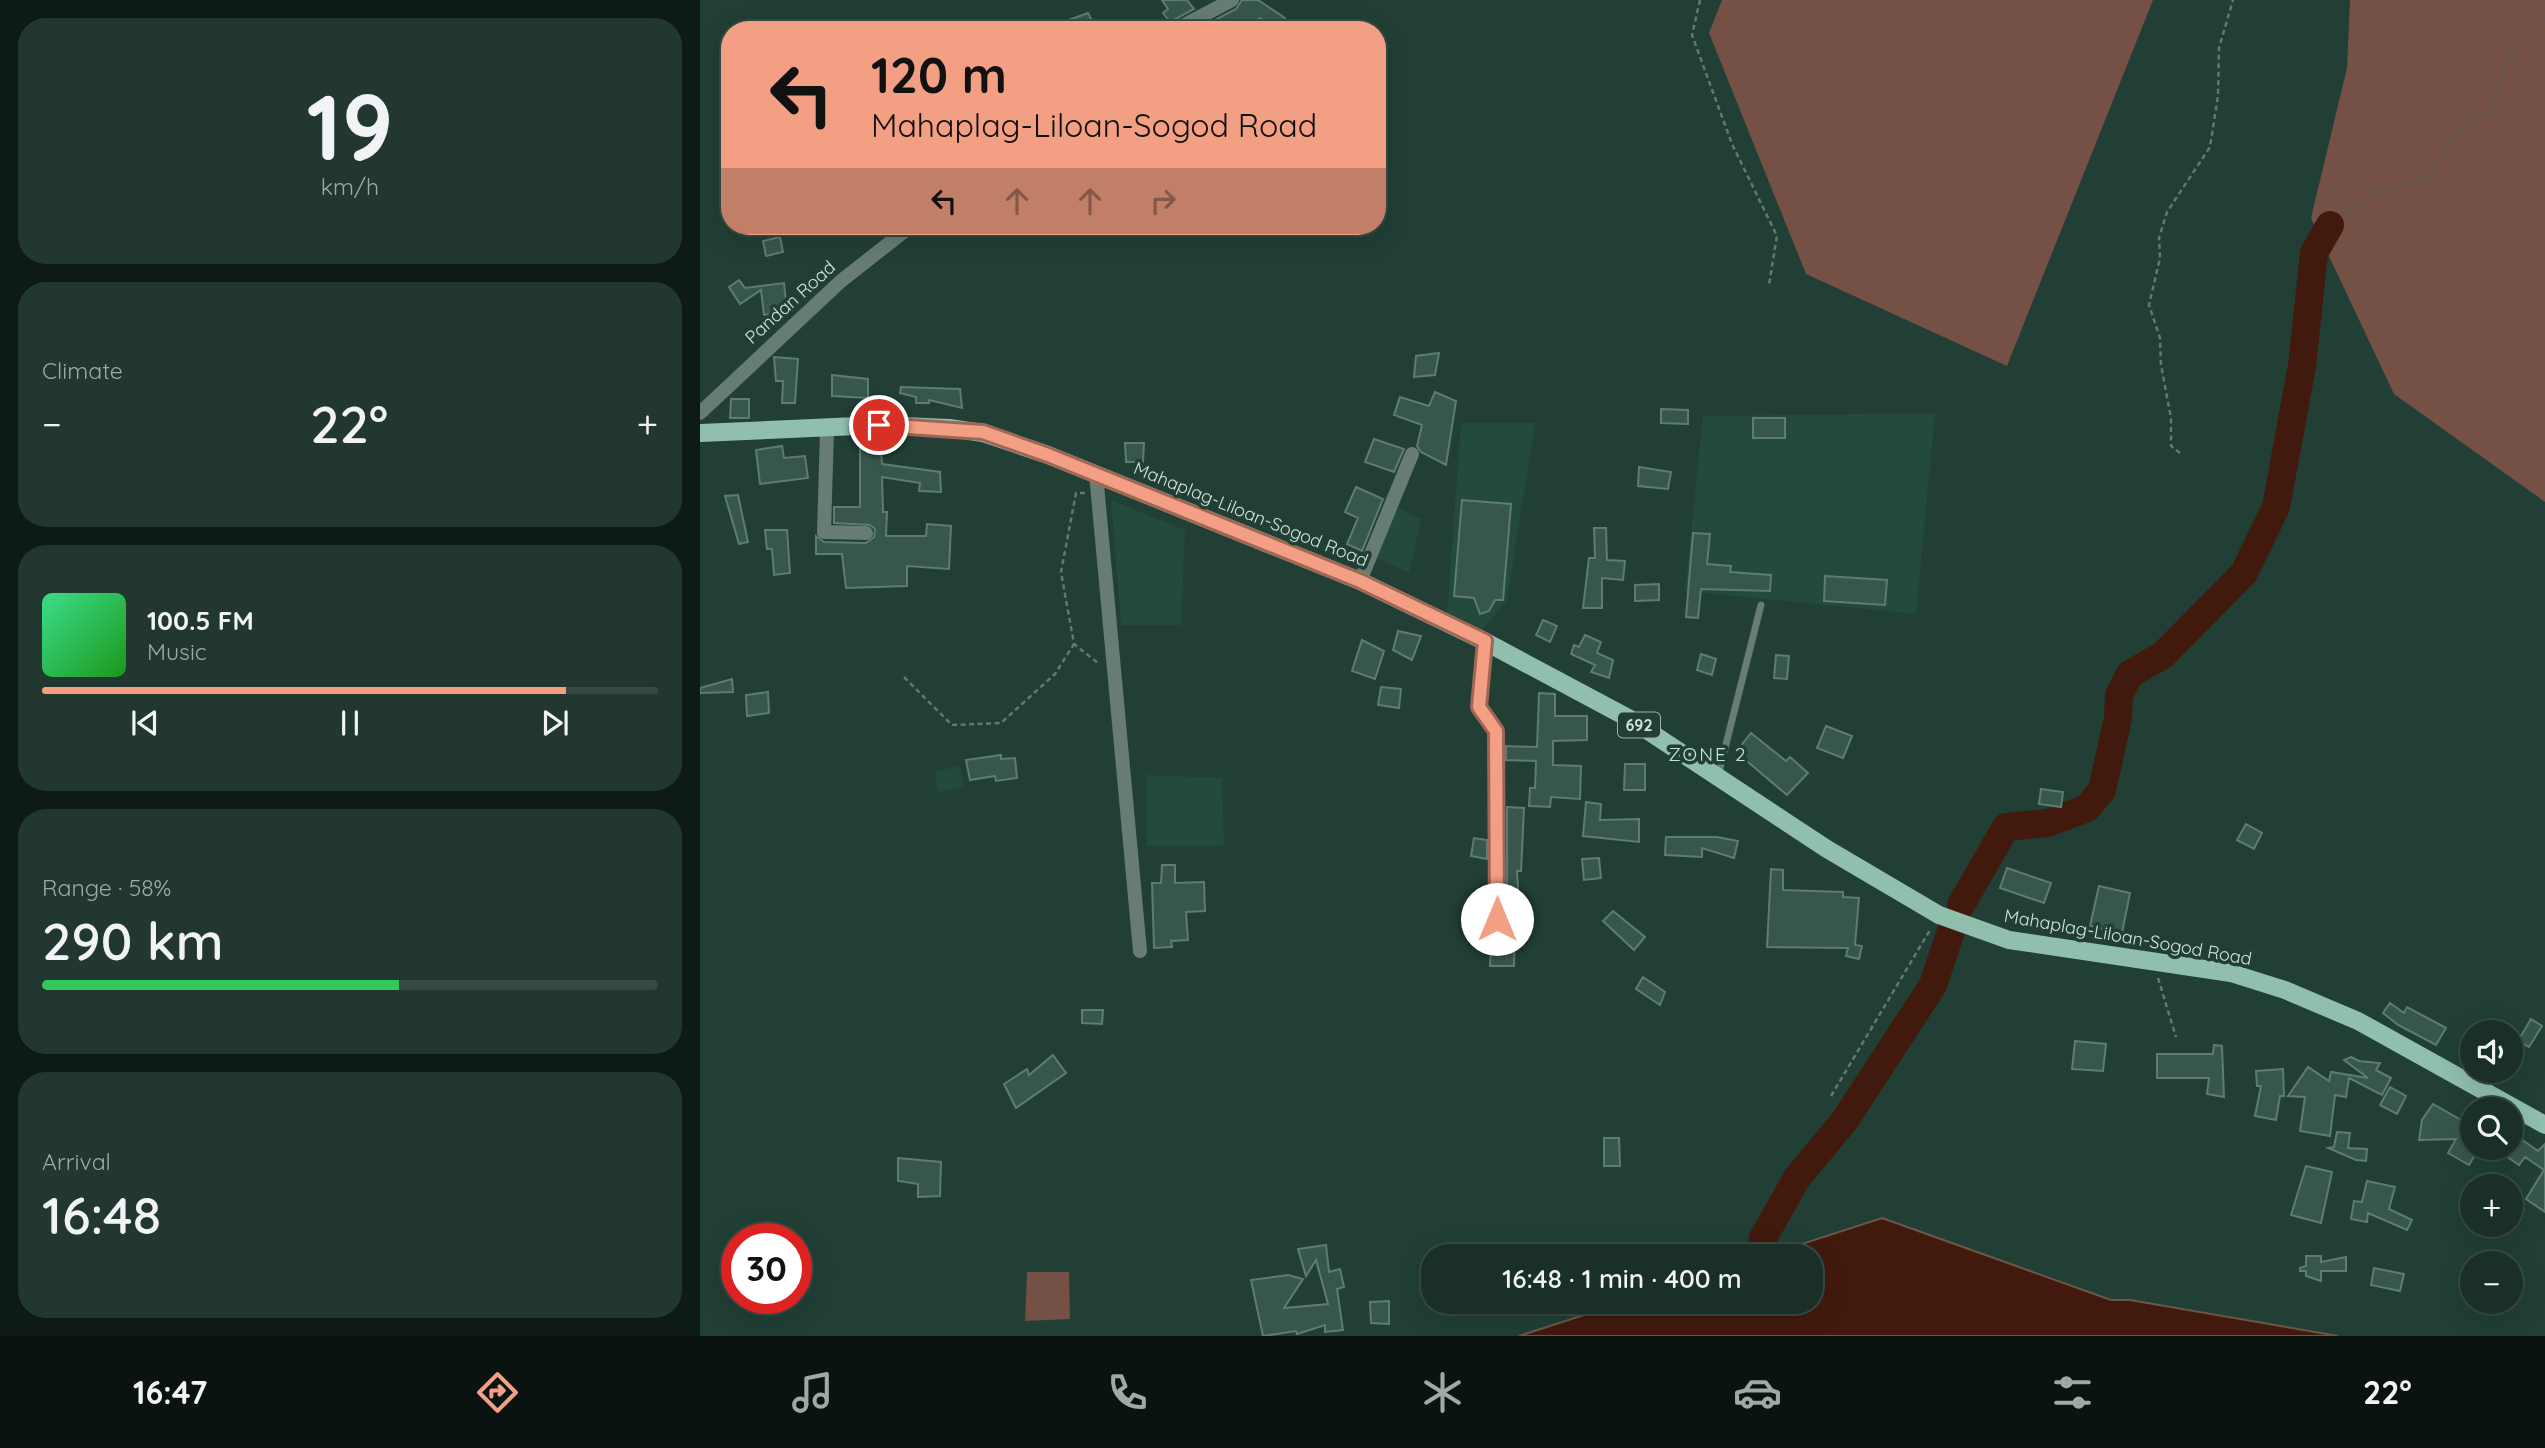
<!DOCTYPE html>
<html lang="en">
<head>
<meta charset="utf-8">
<style>
  body { margin:0; font-family:Quicksand,sans-serif; background:#223730; color:#f1f3f6; height:100vh; display:flex; flex-direction:column; font-size:26px; white-space:nowrap }
  * { box-sizing:border-box; margin:0 }
  p { font-size:23px; color:#9fa9a8 }
  .icon { flex:none; width:38px; height:38px; fill:none; stroke:currentColor; stroke-width:2; stroke-linecap:round; stroke-linejoin:round }
  .map { position:relative; flex:1; overflow:hidden }
  .panel { display:flex; flex-direction:column; gap:18px; padding:18px; background:#0e1a16; width:700px }
  .panel>* { flex:none }
  .hud { position:absolute; left:21px; top:21px; width:665px; height:214px; border-radius:28px; box-shadow:0 7px 28px #0002,0 0 0 2px #374a45; background:#f39f83; color:#111; overflow:hidden }
  .fabs { position:absolute; left:1760px; top:1020px; display:grid; gap:14px }
  .fabs a { display:grid; place-items:center; width:63px; height:63px; border-radius:50%; background:#192f28; box-shadow:0 7px 28px #0002,0 0 0 2px #374a45; font-size:35px }
  .speed { position:absolute; left:21px; top:1223px; display:flex; gap:14px; font-size:35px; font-weight:700; text-align:center }
  .speed>* { display:grid; place-content:center; width:91px; height:91px; border-radius:50%; background:#192f28; box-shadow:0 7px 28px #0002,0 0 0 2px #374a45; line-height:1 }
  .speed .limit { border:10px solid #d22; background:#fff; color:#111 }
  .pin { position:absolute; display:grid; place-items:center; width:60px; height:60px; color:#fff; margin:-30px; border:4px solid #fff; border-radius:50%; box-shadow:0 2px 7px #0007 }
  .me { position:absolute; width:77px; margin:-38px; rotate:0deg; stroke-linejoin:round; filter:drop-shadow(0 0 5px #0008) }
  .turn { display:flex; align-items:center; gap:24px; height:147px; padding:0 35px; font-size:32px }
  .turn .icon { width:91px; height:91px; stroke-width:2.5 }
  .turn b { display:block; font-size:49px; line-height:60px }
  .lanes { display:flex; align-items:center; height:66px; padding:0 35px; background:#0003; justify-content:center; gap:35px; direction:ltr }
  .lanes .off { opacity:.35 }
  .big { font-size:52px; font-weight:600; line-height:1.1 }
  .panel .card { flex:1; display:flex; flex-direction:column; justify-content:center; gap:10px; min-width:0; padding:0 24px; border-radius:28px; background:#223730 }
  .panel .dial { align-items:center; gap:0 }
  .dial b { font-size:91px; line-height:1 }
  .song { display:flex; align-items:center; gap:21px }
  .cover { width:84px; height:84px; border-radius:10px; background:linear-gradient(135deg,hsl(150 70% 55%),hsl(120 70% 35%)) }
  .played { height:7px; border-radius:4px; background:linear-gradient(90deg,#f39f83 85%,#374a45 85%) }
  .keys { display:flex; justify-content:space-around; direction:ltr }
  .heat { display:flex; justify-content:space-between; align-items:center; font-size:38px; direction:ltr }
  .charge { height:10px; border-radius:5px; background:linear-gradient(90deg,#34c759 58%,#374a45 0) }
  .trip { position:absolute; left:721px; top:1244px; width:402px; height:70px; border-radius:28px; background:#192f28; box-shadow:0 7px 28px #0002,0 0 0 2px #374a45; font-weight:600; line-height:70px; text-align:center }
  .menu { display:flex; height:112px; justify-content:space-around; align-items:center; background:#0a1310; color:#9fa9a8 }
  .menu .icon { width:49px; height:49px }
  .menu .selected { color:#f39f83 }
  .menu b { font-size:32px; color:#f1f3f6 }
  main { display:flex; flex:1; min-height:0 }
  .map>svg:first-child { display:block }
</style>
</head>
<body>
<main>
<section class="panel">
<div class="card dial"><b>19</b><p>km/h</p></div>
<div class="card"><p>Climate</p>
<div class="heat"><a>−</a><b class="big">22°</b><a>+</a></div>
</div>
<div class="card">
<div class="song"><i class="cover"></i><div><b>100.5 FM</b><p>Music</p></div></div>
<div class="played"></div>
<div class="keys"><svg class="icon" aria-label="previous" viewBox="0 0 24 24"><path d="M18 5L8 12l10 7zM5 5v14"/></svg><svg class="icon" aria-label="pause" viewBox="0 0 24 24"><path d="M8 5v14M16 5v14"/></svg><svg class="icon" aria-label="next" viewBox="0 0 24 24"><path d="M6 5l10 7-10 7zM19 5v14"/></svg></div>
</div>
<div class="card"><p>Range · 58%</p><b class="big">290 km</b><div class="charge"></div></div>
<div class="card"><p>Arrival</p><b class="big">16:48</b></div>
</section>
<div class="map">
<svg width="1845" height="1336" viewBox="0 0 1845 1336">
  <rect width="100%" height="100%" fill="#213f35"/>
  <path fill="#234a3d" d="M1235 413 1216 614 985 591 1003 416Z
    M761 423H835L807 601 782 630 747 613Z
    M411 500 485 530 481 625H421Z
    M694 506 721 519 709 573 675 557Z
    M260 766 264 787 238 792 235 771Z
    M446 775 522 778 524 846H447Z"/>
  <path fill="#755044" d="M1022 0H1453L1307 366 1106 274 1009 33Z
    M1650 0H1845V502L1694 394 1611 218 1647 68Z
    M327 1272H369L370 1319 325 1321Z"/>
  <path fill="#411a0d" stroke="#6c564b" stroke-width="2" d="M1182 1218 1411 1300H1430L1638 1336H819L924 1302H1111V1256H1065Z"/>
  <g fill="none" stroke-linecap="round" stroke-linejoin="round">
    <path stroke="#6c564b" stroke-width="4.5" d="M1630 225 1681 188 1727 181 1760 127 1790 111 1810 56 1845 18"/>
    <path stroke="#411a0d" stroke-width="28" d="M1261 905 1306 827 1348 823 1387 808 1402 790 1418 718 1419 695 1430 674 1463 655 1544 573 1576 507 1602 366 1614 253 1630 225
      M1060 1256 1063 1238 1097 1178 1145 1120 1233 985 1251 931"/>
  </g>
  <path fill="#38574c" stroke="#5d7d71" stroke-width="2" d="M462 0H487L494 9 470 22 463 13 468 9Z
    M542 0H558L585 18 578 30 560 18 540 30H496L536 9Z
    M388 13 397 30H346V28Z
    M80 237 83 252 66 256 63 241Z
    M39 280 45 288 84 283 87 312 64 315 61 290 40 304 29 287Z
    M739 353 735 375 714 377 716 356Z
    M74 357 98 359 95 403H82L83 381H76Z
    M132 375 168 379V398L132 396Z
    M201 387 260 389 262 408 229 400V403H216V397L200 393Z
    M735 392 756 401 746 465 721 452 717 446 722 425 694 415 700 397 729 406Z
    M31 399H49V418H30Z
    M961 409 988 410V424L961 423Z
    M1053 418H1085V438H1053Z
    M674 439 704 449 694 472 665 462Z
    M425 443H444L443 462H426Z
    M82 446 84 458 105 456 108 478 60 484 56 450Z
    M160 447 181 448 182 464 240 472 241 492 219 491 220 483 182 477 183 512H187L186 536H226L227 524 251 526 249 569 207 566V586L146 588 142 554H116V536L124 542 166 543 174 537 175 529 170 525 134 523V507H160Z
    M939 467 971 472 968 489 938 486Z
    M656 487 683 499 662 551 647 544 658 518 645 512Z
    M38 495 48 542 39 544 25 496Z
    M762 500 811 504 803 600H795L789 611 780 614 774 598 754 596Z
    M894 528H906L907 560 925 561 923 580 902 578V608H883L889 558H895Z
    M65 530H87L90 573 74 575 72 549H67Z
    M993 533 1010 534 1007 564 1031 566 1030 572 1071 575 1070 591 1001 589 998 618 986 617Z
    M1125 576 1187 580 1185 605 1124 601Z
    M959 584V600L935 601V585Z
    M843 620 857 626 850 642 836 635Z
    M698 631 721 636 712 660 693 650Z
    M885 635 901 642 897 653 913 660 909 678 891 672 895 665 871 654 874 645 879 647Z
    M662 640 684 651 675 679 652 671Z
    M1001 654 1016 659 1012 675 997 670Z
    M1076 655 1089 656 1087 679 1074 678Z
    M32 679 33 692 0 693V688Z
    M681 687 701 689 699 708 678 705Z
    M68 692 69 713 47 716 46 695Z
    M839 693 855 694V716H887V740L853 741V765L881 766 880 799 851 797 850 807 829 806 830 788H835L836 761 806 760V746L837 747Z
    M1126 726 1152 736 1143 758 1117 748Z
    M1051 733 1086 761 1090 757 1108 773 1087 795 1036 752Z
    M301 755V759L315 758 317 778 296 781 295 776 270 780 266 760Z
    M925 764H945V790H924Z
    M1341 789 1363 792 1361 807 1339 804Z
    M886 802 901 804 900 820 939 819V842L883 836Z
    M807 807 824 808 821 871H817L819 906H807Z
    M1546 824 1562 833 1554 849 1537 840Z
    M966 837H1017L1038 841 1034 858 1002 848V857L965 855Z
    M774 838 787 840V859L771 856Z
    M899 858 901 878 884 880 882 859Z
    M462 865H475V883L504 882 505 911 486 912 488 940 471 941 472 947 454 948 452 883H461Z
    M1307 868 1351 883 1344 903 1300 888Z
    M1071 869 1083 870V890L1143 892V897L1159 898 1155 945 1162 946 1159 959 1146 956 1148 948 1067 947Z
    M1399 886 1430 893 1422 933 1390 926Z
    M774 898H787V916H774Z
    M913 911 945 937 934 950 903 921Z
    M792 929 815 931 814 966H790Z
    M943 977 965 992 960 1005 936 989Z
    M1690 1003 1704 1013 1707 1007 1746 1028 1736 1045 1698 1025 1683 1013Z
    M382 1010H403L402 1024 382 1023Z
    M1831 1019 1842 1026 1829 1047 1818 1041Z
    M1375 1041 1406 1044 1403 1071 1372 1069Z
    M1514 1045 1522 1046 1524 1097 1507 1094 1509 1078H1457V1054H1513Z
    M353 1055 366 1073 316 1108 304 1084 327 1069 329 1075Z
    M1651 1057 1659 1061 1680 1063 1676 1070 1691 1078 1682 1095 1649 1078 1646 1097 1635 1095 1630 1136 1600 1131 1605 1097 1588 1096 1608 1067 1629 1081 1631 1072 1668 1078 1644 1060Z
    M1583 1069 1584 1096H1580L1576 1120 1555 1116 1561 1086H1557L1556 1071Z
    M1690 1087 1706 1096 1697 1114 1680 1105Z
    M1733 1104 1763 1121 1773 1104V1148H1779L1769 1165 1748 1153 1756 1139 1719 1140 1722 1120Z
    M1637 1132 1650 1133 1648 1148 1667 1149 1666 1161 1656 1160 1628 1148 1634 1147Z
    M904 1138H919L920 1166H904Z
    M1821 1139 1838 1151 1845 1144V1212L1826 1199 1844 1170 1825 1157 1819 1165 1795 1148H1815Z
    M198 1158 241 1162 240 1196 218 1197V1184L198 1181Z
    M1606 1166 1632 1172 1621 1223 1591 1215Z
    M1667 1181 1695 1187 1689 1209 1712 1220 1707 1230 1668 1213 1667 1222 1651 1219 1654 1201 1662 1202Z
    M626 1245 629 1272 640 1269 644 1287 637 1289 643 1330 625 1332V1325L597 1334 596 1331 563 1336 551 1280 588 1275 603 1279 584 1308 628 1304 616 1260 606 1276 598 1249Z
    M1606 1256H1621V1262L1646 1257V1271H1621V1281L1606 1276V1271H1600V1268L1606 1266Z
    M1674 1268 1704 1274 1700 1291 1671 1285Z
    M689 1301V1324L671 1323 670 1302Z"/>
  <g fill="none" stroke-linecap="round" stroke-linejoin="round">
    <path stroke="#607a71" stroke-width="2.5" stroke-dasharray="5 3.5" stroke-linecap="butt" d="M1000 0 992 35 1032 144 1077 236 1069 285
      M1480 453 1471 446V418L1461 365 1460 338 1449 305 1460 258 1459 238 1467 212 1510 147 1518 96 1519 48 1533 0
      M385 493H376L361 572 374 644 398 663
      M204 677 252 725 301 723 355 674 374 644
      M1458 978 1476 1037
      M1131 1096 1230 930"/>
    <path stroke="#667c74" stroke-width="7" d="M1018 776 1061 605"/>
    <path stroke="#667c74" stroke-width="14" d="M475 30 532 0
      M0 413 141 281 211 226
      M127 430 124 532 166 533
      M396 474 440 951
      M660 581 712 454
      M784 641 779 707 796 731 797 919"/>
    <path stroke="#90bfae" stroke-width="18" d="M0 433 179 425 249 428 283 433 348 455 660 581 784 641 930 719 1127 849 1239 915 1309 940 1531 973 1585 990 1658 1021 1845 1125"/>
  </g>
  <g fill="none" stroke-linecap="round" stroke-linejoin="round">
    <defs>
      <path id="route" d="M179 425 283 432 348 455 660 581 785 641 779 707 796 731 797 919"/>
    </defs>
    <use href="#route" stroke="#9e6755" stroke-width="18"/>
    <use href="#route" stroke="#f39f83" stroke-width="12"/>
  </g>
  <g text-anchor="middle" dominant-baseline="central" stroke-width="7" stroke-linejoin="round" paint-order="stroke">
    <rect fill="#213f35" stroke="#9db2aa" stroke-width="2" x="918" y="712.5" width="42" height="25" rx="5"/>
    <g font-size="16" font-weight="bold" fill="#d2e3dc">
      <text x="939" y="725">692</text>
    </g>
    <g font-size="18" fill="#d2e3dc" stroke="#213f35">
      <text transform="translate(90 302) rotate(-42)">Pandan Road</text>
      <text transform="translate(551 514) rotate(22)">Mahaplag-Liloan-Sogod Road</text>
      <text transform="translate(1428 937) rotate(10)">Mahaplag-Liloan-Sogod Road</text>
    </g>
    <g font-size="19" letter-spacing="2" fill="#c3e6d9" stroke="#213f35">
      <text x="1008" y="754">ZONE 2</text>
    </g>
  </g>
</svg>
<div class="fabs">
<a><svg class="icon" aria-label="sound" viewBox="0 0 24 24"><path d="M4 9h4l5-4v14l-5-4H4zM17 9q2 3 0 6"/></svg></a>
<a><svg class="icon" aria-label="search" viewBox="0 0 24 24"><circle cx="10" cy="10" r="6"/><path d="M15 15l6 6"/></svg></a>
<a>+</a>
<a>−</a>
</div>
<div class="speed"><div class="limit">30</div></div>
<div class="pin" style="left:179px;top:425px;background:#d93025"><svg class="icon" aria-label="arrive" viewBox="0 0 24 24"><path d="M6 21V4h12l-3 4 3 4H6"/></svg></div>
<svg class="me" style="left:797px;top:919px" viewBox="-20 -20 40 40"><circle r="19" fill="#fff"/><path d="M0-13L10 11 0 6-10 11z" fill="#f39f83"/></svg>
<div class="trip">16:48 · 1 min · 400 m</div>
<div class="hud">
<div class="turn"><svg class="icon" aria-label="left" viewBox="0 0 24 24"><path d="M17 20v-9H6M10 6l-5 5 5 5"/></svg><div><b>120 m</b>Mahaplag-Liloan-Sogod Road</div></div>
<div class="lanes"><svg class="icon" aria-label="left" viewBox="0 0 24 24"><path d="M17 20v-9H6M10 6l-5 5 5 5"/></svg><svg class="icon off" aria-label="ahead" viewBox="0 0 24 24"><path d="M12 20V5M6 11l6-6 6 6"/></svg><svg class="icon off" aria-label="ahead" viewBox="0 0 24 24"><path d="M12 20V5M6 11l6-6 6 6"/></svg><svg class="icon off" aria-label="right" viewBox="0 0 24 24"><path d="M7 20v-9h11M14 6l5 5-5 5"/></svg></div>
</div>
</div>
</main>
<nav class="menu">
<b>16:47</b>
<svg class="icon selected" aria-label="directions" viewBox="0 0 24 24"><path d="M12 3l9 9-9 9-9-9zM9 14v-3h6M13 9l2 2-2 2"/></svg>
<svg class="icon" aria-label="music" viewBox="0 0 24 24"><path d="M9 18V5l10-2v13"/><circle cx="6" cy="18" r="3"/><circle cx="16" cy="16" r="3"/></svg>
<svg class="icon" aria-label="phone" viewBox="0 0 24 24"><path d="M5 4h4l2 5-3 2q2 4 5 5l2-3 5 2v4C11 20 4 13 5 4z"/></svg>
<svg class="icon" aria-label="climate" viewBox="0 0 24 24"><path d="M12 3v18M4 7l16 10M4 17L20 7"/></svg>
<svg class="icon" aria-label="car" viewBox="0 0 24 24"><path d="M5 17H2v-5l4-1 3-4h7l3 4 3 1v5h-3M9 17h6M6 11h13"/><circle cx="7" cy="17" r="2"/><circle cx="17" cy="17" r="2"/></svg>
<svg class="icon" aria-label="filters" viewBox="0 0 24 24"><path d="M4 7h16M4 17h16"/><circle cx="9" cy="7" r="2"/><circle cx="15" cy="17" r="2"/></svg>
<b>22°</b>
</nav>
</body>
</html>
